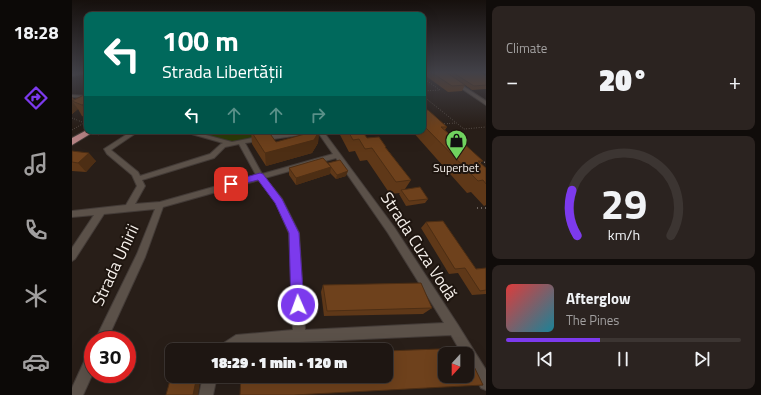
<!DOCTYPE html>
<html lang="en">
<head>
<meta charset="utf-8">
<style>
  body { margin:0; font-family:"Titillium Web",sans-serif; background:#2b2320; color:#f1f3f6; height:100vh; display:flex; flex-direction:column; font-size:15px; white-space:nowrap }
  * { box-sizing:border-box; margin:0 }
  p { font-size:13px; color:#a19f9f }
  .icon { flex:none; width:22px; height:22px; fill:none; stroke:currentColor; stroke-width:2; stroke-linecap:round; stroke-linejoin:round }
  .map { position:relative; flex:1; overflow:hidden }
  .panel { display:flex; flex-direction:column; gap:6px; padding:6px; background:#100c0a; width:275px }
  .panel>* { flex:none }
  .banner { position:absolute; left:12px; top:12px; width:342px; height:122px; border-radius:8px; box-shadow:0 4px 16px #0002,0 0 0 1px #3c3532; background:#00695c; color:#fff; overflow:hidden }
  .needle { width:26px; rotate:201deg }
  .fabs { position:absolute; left:366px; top:347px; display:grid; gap:8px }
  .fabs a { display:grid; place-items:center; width:36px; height:36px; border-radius:8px; background:#1e1612; box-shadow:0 4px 16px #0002,0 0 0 1px #3c3532; font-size:20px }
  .speed { position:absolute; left:12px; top:331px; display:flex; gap:8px; font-size:20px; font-weight:700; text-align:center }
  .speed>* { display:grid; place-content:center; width:52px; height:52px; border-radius:50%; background:#1e1612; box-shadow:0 4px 16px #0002,0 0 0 1px #3c3532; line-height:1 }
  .speed .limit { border:6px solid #d22; background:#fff; color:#111 }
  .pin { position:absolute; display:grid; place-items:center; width:34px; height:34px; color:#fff; margin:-17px; border-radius:8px; box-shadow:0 2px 6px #0006 }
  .me { position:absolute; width:44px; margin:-22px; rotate:358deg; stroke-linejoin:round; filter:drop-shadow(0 0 3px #0008) }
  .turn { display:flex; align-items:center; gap:14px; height:84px; padding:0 12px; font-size:18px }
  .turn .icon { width:52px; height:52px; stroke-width:2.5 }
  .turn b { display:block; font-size:28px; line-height:34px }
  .lanes { display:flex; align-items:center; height:38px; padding:0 12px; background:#0003; justify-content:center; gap:20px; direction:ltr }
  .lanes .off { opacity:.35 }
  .big { font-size:30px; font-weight:800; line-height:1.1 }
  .panel .tile { flex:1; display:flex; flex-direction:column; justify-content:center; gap:6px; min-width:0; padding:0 14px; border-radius:8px; background:#2b2320 }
  .panel .dial { align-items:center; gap:0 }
  .dial svg { height:104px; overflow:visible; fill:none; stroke:#3c3532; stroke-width:7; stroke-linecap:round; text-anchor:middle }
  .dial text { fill:#f1f3f6; stroke:none }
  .song { display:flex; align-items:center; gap:12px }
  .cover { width:48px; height:48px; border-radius:6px; background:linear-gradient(135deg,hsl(0 70% 55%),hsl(190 70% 35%)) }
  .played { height:4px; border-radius:2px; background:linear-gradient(90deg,#7c3aed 40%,#3c3532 40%) }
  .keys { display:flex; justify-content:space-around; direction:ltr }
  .heat { display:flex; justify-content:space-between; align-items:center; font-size:22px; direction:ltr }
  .trip { position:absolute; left:93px; top:343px; width:228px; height:40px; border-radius:8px; background:#1e1612; box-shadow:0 4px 16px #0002,0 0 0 1px #3c3532; font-weight:800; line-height:40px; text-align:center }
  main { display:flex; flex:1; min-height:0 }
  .dock { display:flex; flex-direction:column; width:72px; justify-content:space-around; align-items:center; background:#0c0907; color:#a19f9f }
  .dock .icon { width:28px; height:28px }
  .dock .active { color:#7c3aed }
  .dock b { font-size:18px; color:#f1f3f6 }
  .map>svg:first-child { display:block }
</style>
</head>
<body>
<main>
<nav class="dock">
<b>18:28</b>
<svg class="icon active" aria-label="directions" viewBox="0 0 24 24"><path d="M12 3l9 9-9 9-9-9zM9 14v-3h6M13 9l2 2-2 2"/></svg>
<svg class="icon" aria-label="music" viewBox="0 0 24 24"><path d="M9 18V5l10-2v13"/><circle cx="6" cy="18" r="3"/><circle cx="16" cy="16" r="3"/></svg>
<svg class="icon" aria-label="phone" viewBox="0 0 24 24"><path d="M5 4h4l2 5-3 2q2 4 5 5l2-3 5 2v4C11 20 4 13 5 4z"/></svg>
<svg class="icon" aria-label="climate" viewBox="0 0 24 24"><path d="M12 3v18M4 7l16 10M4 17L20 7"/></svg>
<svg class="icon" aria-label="car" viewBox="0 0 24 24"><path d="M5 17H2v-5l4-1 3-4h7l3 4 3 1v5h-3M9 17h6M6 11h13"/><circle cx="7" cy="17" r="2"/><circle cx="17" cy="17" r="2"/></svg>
</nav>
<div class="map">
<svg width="414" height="395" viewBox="0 0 414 395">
  <rect width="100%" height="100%" fill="#281e18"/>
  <path fill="#2d3b08" d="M112 131H247L158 143Z"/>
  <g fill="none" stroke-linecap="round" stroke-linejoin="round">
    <defs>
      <path id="minor" d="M9 72H15V73L0 76V74Z
        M365 72H370L414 101V105Z
        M0 95 15 96V98L0 97Z
        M60 131H67L39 150 66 172 68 176 138 154 149 144 151 143 109 131H119L160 142 191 136 238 131V133L236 134 173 143 190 174 261 154 245 131H251L322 227 386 325 414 370V390L409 388 395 363V354H390L379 335 227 342 166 347 162 350H145L147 346 164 335 221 330 217 233 204 203 187 180 91 207 73 257 35 340H23L65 254 83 209 32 214 3 259 0 261V248L22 215 0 217V211L54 205 65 186 60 175 35 154 32 149ZM167 144 184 175 88 202 63 204 73 186 70 180 142 158 153 147ZM264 158 316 233 372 323 233 330 227 233 210 199 193 178Z
        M21 352V373L11 395H0V388L16 353Z
        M131 376H145L141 395H127Z"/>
      <path id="primary" d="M15 130 23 131 0 145V138Z"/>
    </defs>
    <use href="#minor" stroke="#433b37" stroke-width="2"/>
    <use href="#primary" stroke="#433b37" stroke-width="2"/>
    <path stroke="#817974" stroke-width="1" stroke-dasharray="0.5 2" stroke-linecap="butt" d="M351 78 368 90 351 91
      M351 96 392 129 414 127
      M0 118 15 124
      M0 130 12 123
      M26 135 33 131"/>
    <path stroke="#817974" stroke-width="1.5" stroke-dasharray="1 3" stroke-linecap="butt" d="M405 208H414"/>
    <use href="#minor" fill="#5b5149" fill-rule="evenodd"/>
    <use href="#primary" fill="#b68384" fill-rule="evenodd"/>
    <path stroke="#817974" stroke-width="1" stroke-dasharray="0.5 2" stroke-linecap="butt" d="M370 124 384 123"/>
    <path stroke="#817974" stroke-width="1.5" stroke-dasharray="1 3" stroke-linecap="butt" d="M408 163 414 162"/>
  </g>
  <path fill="#5f3818" d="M355 72H374L376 74 377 72H408L414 76V89L400 90 393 85 390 91 376 92 354 76Z
    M15 94V118L10 116 6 109 0 114V97L2 99Z
    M351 110 375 127 373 130 384 140 411 161 408 163 414 168V205L412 206 399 192 395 193 340 131H351Z
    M126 131H154L153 134Z
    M179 131 204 142 226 136V131H247L246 143 240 153 194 166 180 144Z
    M266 131H290L295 138 314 147V148L339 180 333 189 356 199 353 203 334 206 327 194 328 193 318 194 295 160 288 161 283 151 277 152Z
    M0 151 24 161 14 172 0 171Z
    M256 163 274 176 264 179 258 173V174L224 185 217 175V168Z
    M354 222 404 269 414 268V294L400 295 386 273 377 274 349 228Z
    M251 285 360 308 351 314 252 316 249 292Z"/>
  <path fill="#4d2e14" d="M0 101 6 109 0 114Z
    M15 102V112L10 105Z
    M247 131 246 143 240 153 194 166 193 153Z
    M17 153 24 161 14 172 6 163Z
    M259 167 258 174 224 185V178Z
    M276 171 274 176 264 179 265 175Z
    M125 376H129L126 395H121Z"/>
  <path fill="#6e411c" stroke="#4d2e14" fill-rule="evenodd" d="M359 72H374L393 85 380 86Z
    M380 72H408L414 76V85L402 86Z
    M14 94H15V102L10 105 0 101Z
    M351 110H356L375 127H369L384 140H388L411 161H406L414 168V184L411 180 406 181 351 125Z
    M179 131H196L204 142 233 134 231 131H247L242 140 193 153Z
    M276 131H290L295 138 307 137 314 147H313L339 180 324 182 300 148 293 149 287 139 281 140Z
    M0 151 17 153 6 163 0 162Z
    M251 158 259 167 224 178 217 168Z
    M268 160 276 171 265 175 256 163Z
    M348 187 356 199 337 201 329 190Z
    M371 221 404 269 414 268V290L408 291 393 268 383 269 354 222Z
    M349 283 360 308 255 311 251 285Z
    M393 348 411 385 222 395H168L169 376H314V351ZM373 354H395V376H373Z
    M100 373V376H125L121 395H94Z"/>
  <linearGradient id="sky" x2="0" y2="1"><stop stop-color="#16100d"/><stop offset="0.57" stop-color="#424148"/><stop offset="1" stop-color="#424148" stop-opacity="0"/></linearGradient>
  <rect width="414" height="127" fill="url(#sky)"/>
  <path fill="#7c3aed" stroke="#51269a" d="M188 173 191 174 210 199 227 233 232 305 230 310 226 311 221 310 219 305 217 233 203 203 186 180 159 187 155 184 156 182Z"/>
  <defs>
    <symbol id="shop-pin" viewBox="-11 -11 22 30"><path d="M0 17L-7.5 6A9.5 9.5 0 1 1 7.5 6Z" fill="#70d35f" stroke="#1e150f"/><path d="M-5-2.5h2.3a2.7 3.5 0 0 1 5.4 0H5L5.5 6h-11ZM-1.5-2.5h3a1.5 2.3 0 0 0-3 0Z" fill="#111"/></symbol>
  </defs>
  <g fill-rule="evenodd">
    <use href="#shop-pin" x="372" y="128" width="25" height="34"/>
  </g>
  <g text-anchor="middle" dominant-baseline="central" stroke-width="4" stroke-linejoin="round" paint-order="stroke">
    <g font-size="12" fill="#f6f0eb" stroke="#1e150f">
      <text x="384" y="167">Superbet</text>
    </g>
    <g font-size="17" fill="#f6f0eb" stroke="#1e150f">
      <text transform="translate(347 246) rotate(57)">Strada Cuza Vodă</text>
      <text transform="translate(43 265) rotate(-65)">Strada Unirii</text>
    </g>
  </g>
</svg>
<div class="fabs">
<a><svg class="needle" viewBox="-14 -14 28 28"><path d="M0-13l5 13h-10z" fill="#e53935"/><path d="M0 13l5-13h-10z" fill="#a19f9f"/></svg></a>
</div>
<div class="speed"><div class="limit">30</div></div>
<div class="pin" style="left:159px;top:184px;background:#d93025"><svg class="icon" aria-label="arrive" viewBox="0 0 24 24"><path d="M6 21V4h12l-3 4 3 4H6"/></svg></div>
<svg class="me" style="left:226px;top:305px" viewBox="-20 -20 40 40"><circle r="17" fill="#7c3aed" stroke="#fff" stroke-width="3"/><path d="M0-11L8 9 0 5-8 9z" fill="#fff"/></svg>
<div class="trip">18:29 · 1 min · 120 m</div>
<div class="banner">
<div class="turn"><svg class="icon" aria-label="left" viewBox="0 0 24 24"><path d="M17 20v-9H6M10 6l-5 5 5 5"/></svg><div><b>100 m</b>Strada Libertății</div></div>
<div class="lanes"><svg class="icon" aria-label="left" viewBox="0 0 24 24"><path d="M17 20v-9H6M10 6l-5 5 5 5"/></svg><svg class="icon off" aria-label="ahead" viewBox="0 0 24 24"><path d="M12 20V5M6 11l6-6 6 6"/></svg><svg class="icon off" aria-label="ahead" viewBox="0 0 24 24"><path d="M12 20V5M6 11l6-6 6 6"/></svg><svg class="icon off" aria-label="right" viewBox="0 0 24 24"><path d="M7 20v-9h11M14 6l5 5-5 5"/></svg></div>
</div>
</div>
<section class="panel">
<div class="tile"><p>Climate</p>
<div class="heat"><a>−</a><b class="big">20°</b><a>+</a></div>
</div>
<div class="tile dial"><svg viewBox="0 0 100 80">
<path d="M14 69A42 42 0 1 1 86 69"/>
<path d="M14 69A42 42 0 0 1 10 34" stroke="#7c3aed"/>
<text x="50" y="56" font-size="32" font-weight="700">29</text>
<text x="50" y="72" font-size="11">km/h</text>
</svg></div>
<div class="tile">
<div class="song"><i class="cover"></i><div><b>Afterglow</b><p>The Pines</p></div></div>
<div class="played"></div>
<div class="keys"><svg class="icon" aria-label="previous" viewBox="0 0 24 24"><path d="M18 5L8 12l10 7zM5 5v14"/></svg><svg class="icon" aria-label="pause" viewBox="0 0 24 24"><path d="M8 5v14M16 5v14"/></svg><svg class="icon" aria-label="next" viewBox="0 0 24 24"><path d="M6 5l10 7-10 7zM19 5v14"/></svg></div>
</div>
</section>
</main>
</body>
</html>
